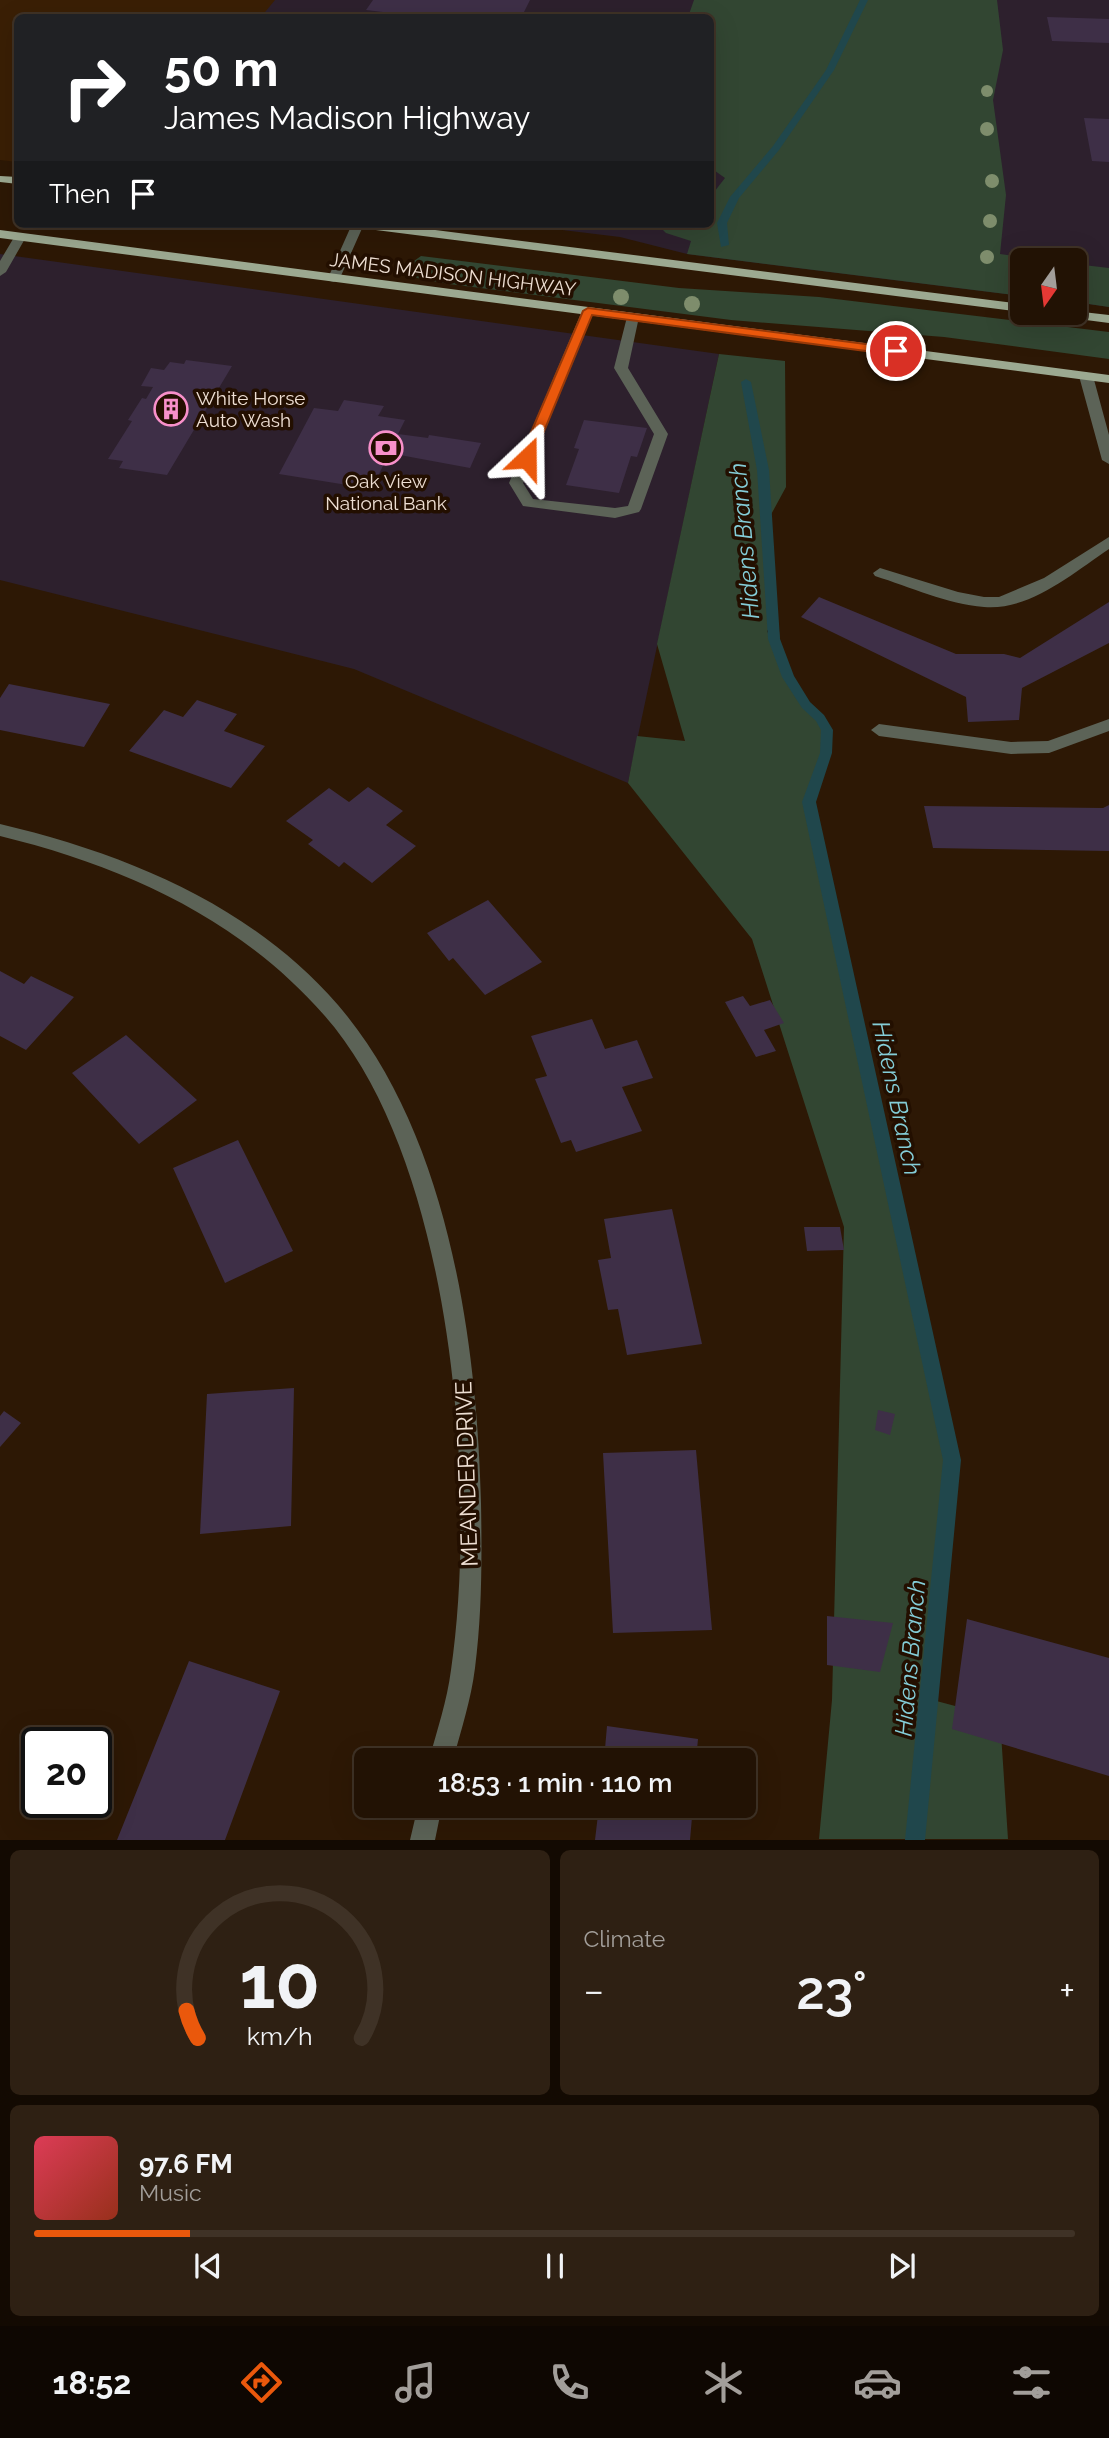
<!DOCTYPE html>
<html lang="en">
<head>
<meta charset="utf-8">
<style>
  body { margin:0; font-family:Raleway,sans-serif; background:#2e2013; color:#f1f3f6; height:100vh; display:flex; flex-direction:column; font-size:26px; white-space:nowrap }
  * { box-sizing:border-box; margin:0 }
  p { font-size:23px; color:#a29e9a }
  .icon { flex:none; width:38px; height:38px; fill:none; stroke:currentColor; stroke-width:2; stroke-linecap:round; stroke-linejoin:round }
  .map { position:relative; height:1840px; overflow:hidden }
  .details { display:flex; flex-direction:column; gap:10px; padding:10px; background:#130a02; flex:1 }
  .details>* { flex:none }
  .hud { position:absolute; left:14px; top:14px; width:700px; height:214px; border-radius:10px; box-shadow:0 7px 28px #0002,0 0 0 2px #3f3226; background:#202124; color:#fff; overflow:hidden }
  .needle { width:46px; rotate:194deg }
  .tools { position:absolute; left:1010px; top:248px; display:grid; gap:14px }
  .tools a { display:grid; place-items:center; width:77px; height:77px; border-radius:10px; background:#221204; box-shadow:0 7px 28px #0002,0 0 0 2px #3f3226; font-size:35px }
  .speed { position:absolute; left:21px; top:1727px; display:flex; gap:14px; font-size:35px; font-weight:700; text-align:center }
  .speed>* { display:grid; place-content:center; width:91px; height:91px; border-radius:50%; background:#221204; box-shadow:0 7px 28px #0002,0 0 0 2px #3f3226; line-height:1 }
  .speed .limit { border:4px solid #111; border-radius:10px; background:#fff; color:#111 }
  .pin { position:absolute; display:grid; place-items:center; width:60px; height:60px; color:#fff; margin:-30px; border:4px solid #fff; border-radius:50%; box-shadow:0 2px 7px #0007 }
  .me { position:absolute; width:77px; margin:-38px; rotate:23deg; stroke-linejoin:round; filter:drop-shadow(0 0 5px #0008) }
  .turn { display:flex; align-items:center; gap:24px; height:147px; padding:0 35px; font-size:32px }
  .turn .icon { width:91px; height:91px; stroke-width:2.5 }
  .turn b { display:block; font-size:49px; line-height:60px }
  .then { display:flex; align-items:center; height:66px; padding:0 35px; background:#0003; gap:14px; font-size:26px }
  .big { font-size:52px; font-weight:600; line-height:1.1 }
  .details .widget { flex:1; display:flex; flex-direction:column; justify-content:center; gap:10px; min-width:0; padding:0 24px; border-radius:10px; background:#2e2013 }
  .details .dial { align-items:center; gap:0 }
  .dial svg { height:182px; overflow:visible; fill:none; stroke:#3f3226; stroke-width:7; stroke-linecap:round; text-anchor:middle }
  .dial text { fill:#f1f3f6; stroke:none }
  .song { display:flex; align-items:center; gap:21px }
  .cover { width:84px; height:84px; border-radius:10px; background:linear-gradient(135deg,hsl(350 70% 55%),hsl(10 70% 35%)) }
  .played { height:7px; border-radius:4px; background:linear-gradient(90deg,#ea580c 15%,#3f3226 15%) }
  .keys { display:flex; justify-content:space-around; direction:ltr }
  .heat { display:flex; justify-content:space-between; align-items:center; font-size:38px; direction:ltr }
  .details .tiles { flex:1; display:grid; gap:10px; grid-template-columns:1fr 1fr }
  .widget:last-child { grid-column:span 2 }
  .trip { position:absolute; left:354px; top:1748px; width:402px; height:70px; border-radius:10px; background:#221204; box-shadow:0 7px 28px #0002,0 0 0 2px #3f3226; font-weight:600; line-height:70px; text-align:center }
  .dock { display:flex; height:112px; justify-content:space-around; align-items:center; background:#0e0702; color:#a29e9a }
  .dock .icon { width:49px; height:49px }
  .dock .active { color:#ea580c }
  .dock b { font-size:32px; color:#f1f3f6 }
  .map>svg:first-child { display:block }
</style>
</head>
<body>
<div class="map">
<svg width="1109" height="1840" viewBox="0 0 1109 1840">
  <rect width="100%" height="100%" fill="#2d1805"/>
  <path fill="#2d202d" d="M272 0H1109V307L1075 302 1074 261H1022V296L687 254 620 237 513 224H710V18H256Z
    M0 254 719 354 628 783 354 669 0 580Z"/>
  <path fill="#3a1f05" d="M0 0H275L261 17 18 18 17 162 0 160Z"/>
  <path fill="#324632" d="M694 0H997L1003 50 993 100 1006 195 1000 254 1050 261H1022V296L687 254 691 241 666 233 662 229 664 224H710L711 196 725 178 711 168 710 18 688 17Z
    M421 256 679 288 819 297 1109 332V359L944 337 731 320 449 284 417 278 408 274 407 266Z
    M1075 264 1109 268V307L1075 302Z
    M719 354 785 361 786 487 767 522 782 658 773 624 767 631 788 677 827 730 826 753 809 802 952 1460 929 1699 1000 1718 1008 1839H819L832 1700 844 1227 752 939 628 783 637 736 685 741 657 644Z"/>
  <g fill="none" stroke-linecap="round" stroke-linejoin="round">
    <path fill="#20474c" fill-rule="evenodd" d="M860 0H868L834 70 779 150 739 198 727 223 729 245 721 247 717 223 730 197 773 146 826 70Z
      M746 379 751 382 769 470 780 639 794 676 810 702 824 715 833 730 832 753 816 802 961 1460 925 1840H905L943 1460 802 802 820 753 821 730 816 721 802 708 782 677 768 639 757 470 741 382Z"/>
  </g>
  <path fill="#3e2f47" d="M373 0H530L521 18H433L366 10Z
    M1047 17 1109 19V43L1052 41Z
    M1084 118 1109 119V162L1092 161Z
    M186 360 232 366 167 475 119 468 123 461 108 459 132 421 128 420 142 398 146 399 153 387 141 386 151 368 164 370 170 362 184 364Z
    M344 400 384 406 378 416 405 420 398 434 428 438 429 435 481 443 470 468 389 453 372 489 279 474 314 408 338 411Z
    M584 420 647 428 637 457 631 456 619 493 566 485 579 449 574 448Z
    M819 597 956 654H1004L1020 658 1109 602V643L1022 688 1019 720 968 722 966 697 801 617Z
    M9 684 110 704 84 747 0 730V698Z
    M197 700 237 714 224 731 265 746 231 788 129 751 164 710 183 717Z
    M368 787 403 811 386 825 416 846 372 883 344 862 339 867 308 844 313 840 286 821 329 788 349 802Z
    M1109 805V851L933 848 924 806 1103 808Z
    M488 900 542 962 485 995 453 958 449 961 427 933Z
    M0 971 24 984 31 976 74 997 26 1050 0 1036Z
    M743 996 750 1006 770 1000 784 1023 764 1030 776 1051 756 1057 725 1002Z
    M592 1019 605 1049 637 1040 653 1078 622 1087 642 1131 576 1152 571 1140 561 1143 535 1079 547 1076 531 1036Z
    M126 1035 197 1100 139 1144 72 1073Z
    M238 1140 293 1251 225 1283 173 1168Z
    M672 1209 702 1344 627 1355 618 1309 608 1310 598 1260 611 1258 604 1219Z
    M804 1227H840L844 1250 807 1251Z
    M294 1388 291 1526 200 1534 207 1394Z
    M878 1410 895 1414 890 1435 875 1430Z
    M4 1411 21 1423 0 1447V1416Z
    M696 1450 712 1630 613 1633 603 1453Z
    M827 1616 893 1623 880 1672 827 1665Z
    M967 1619 1109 1658V1776L952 1729Z
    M189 1661 280 1691 225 1840H117Z
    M607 1726 698 1739 696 1760H604Z
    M599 1806H693L690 1840H595Z"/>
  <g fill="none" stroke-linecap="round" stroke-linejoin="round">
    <path fill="#5c6357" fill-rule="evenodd" d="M352 224H364L340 278 334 282 330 281 328 278Z
      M20 233 26 237 6 272 0 276V261L16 234Z
      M588 307 594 311 523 483 533 499 615 508 628 506 654 434 614 368 627 317 629 314H637L639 317 628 368 668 434 641 509 639 512 615 518 523 506 509 483 582 311Z
      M1086 372 1093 376 1109 435V464L1102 460 1079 376Z
      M1109 537V549C1073 573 1030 611 984 607 947 604 910 587 875 576L873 573 880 568 958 592 984 597H999L1044 578Z
      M1109 719V731L1049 753 1011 754 879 736 871 730 879 724 1011 742 1048 741Z
      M0 824C127 854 251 905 338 1005 448 1133 477 1340 481 1503 482 1558 482 1614 475 1668 471 1700 461 1730 453 1760H429C437 1730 447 1701 451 1670 478 1485 452 1159 324 1015 239 918 123 866 0 836Z
      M418 1806H442L435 1840H410Z"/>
    <path fill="#9ca991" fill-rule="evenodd" d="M0 176 18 177V184L0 182Z
      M354 224H388L1022 304V312L360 228Z
      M0 230 1109 375V383L0 238Z
      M1074 311 1109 315V323L1063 317 1057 313H1074Z"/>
  </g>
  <g fill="#7e8d6c">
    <circle cx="987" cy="91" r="6"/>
    <circle cx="987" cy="129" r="7"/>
    <circle cx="992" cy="181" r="7"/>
    <circle cx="990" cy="221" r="7"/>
    <circle cx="987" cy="257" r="7"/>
    <circle cx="621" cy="297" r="8"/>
    <circle cx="692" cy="304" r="8"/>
  </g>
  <path fill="#ea580c" stroke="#983908" stroke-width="2" d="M588 308 896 348 902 351 896 355 592 315 533 458 531 461H522L520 458 583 311Z"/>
  <defs>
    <symbol id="building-ring" viewBox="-11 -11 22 22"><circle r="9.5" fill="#230f00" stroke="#f890ca" stroke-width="1.5"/><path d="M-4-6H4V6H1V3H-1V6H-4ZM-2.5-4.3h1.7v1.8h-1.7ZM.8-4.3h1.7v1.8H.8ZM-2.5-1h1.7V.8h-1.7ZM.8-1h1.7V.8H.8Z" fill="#f890ca"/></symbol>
    <symbol id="bank-ring" viewBox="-11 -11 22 22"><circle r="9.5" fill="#230f00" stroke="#f890ca" stroke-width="1.5"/><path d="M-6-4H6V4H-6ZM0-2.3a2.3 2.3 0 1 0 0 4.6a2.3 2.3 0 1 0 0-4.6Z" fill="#f890ca"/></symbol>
  </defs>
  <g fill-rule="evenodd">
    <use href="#building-ring" x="152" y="390" width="38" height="38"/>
    <use href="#bank-ring" x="367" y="429" width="38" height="38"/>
  </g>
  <g text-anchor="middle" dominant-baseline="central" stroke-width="7" stroke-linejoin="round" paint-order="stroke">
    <g font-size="19" fill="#eedfd3" stroke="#230f00">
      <text transform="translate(453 274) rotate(7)">JAMES MADISON HIGHWAY</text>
    </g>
    <g font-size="19" fill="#eedfd3" stroke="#230f00" text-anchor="start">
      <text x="196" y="398">White Horse<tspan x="196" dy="22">Auto Wash</tspan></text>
      <text x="386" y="481" text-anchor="middle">Oak View<tspan x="386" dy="22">National Bank</tspan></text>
    </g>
    <g font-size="23" fill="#eedfd3" stroke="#230f00">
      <text transform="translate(466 1474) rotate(-92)">MEANDER DRIVE</text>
    </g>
    <g font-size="24" font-style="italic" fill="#84cdd7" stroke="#230f00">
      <text transform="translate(744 541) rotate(-95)">Hidens Branch</text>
      <text transform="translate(897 1098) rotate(78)">Hidens Branch</text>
      <text transform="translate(910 1658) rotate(-85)">Hidens Branch</text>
    </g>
  </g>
</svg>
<div class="tools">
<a><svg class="needle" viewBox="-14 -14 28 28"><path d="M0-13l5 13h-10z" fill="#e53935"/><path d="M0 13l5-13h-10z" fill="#a29e9a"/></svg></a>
</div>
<div class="speed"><div class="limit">20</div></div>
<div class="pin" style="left:896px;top:351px;background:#d93025"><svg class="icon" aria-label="arrive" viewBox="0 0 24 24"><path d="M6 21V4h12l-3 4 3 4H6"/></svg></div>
<svg class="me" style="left:527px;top:458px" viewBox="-20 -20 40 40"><path d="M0-17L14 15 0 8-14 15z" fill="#ea580c" stroke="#fff" stroke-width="4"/></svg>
<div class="trip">18:53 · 1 min · 110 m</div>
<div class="hud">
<div class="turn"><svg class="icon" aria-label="right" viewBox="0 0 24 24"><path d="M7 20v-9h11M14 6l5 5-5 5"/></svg><div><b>50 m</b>James Madison Highway</div></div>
<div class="then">Then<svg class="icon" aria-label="arrive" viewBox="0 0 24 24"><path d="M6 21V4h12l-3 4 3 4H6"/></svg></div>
</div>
</div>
<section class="details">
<div class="tiles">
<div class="widget dial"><svg viewBox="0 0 100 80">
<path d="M14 69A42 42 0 1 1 86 69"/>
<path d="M14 69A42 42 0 0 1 9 57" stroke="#ea580c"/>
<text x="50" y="56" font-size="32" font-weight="700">10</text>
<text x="50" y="72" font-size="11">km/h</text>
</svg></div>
<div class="widget"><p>Climate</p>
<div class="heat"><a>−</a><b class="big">23°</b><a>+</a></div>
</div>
<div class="widget">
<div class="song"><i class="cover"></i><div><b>97.6 FM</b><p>Music</p></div></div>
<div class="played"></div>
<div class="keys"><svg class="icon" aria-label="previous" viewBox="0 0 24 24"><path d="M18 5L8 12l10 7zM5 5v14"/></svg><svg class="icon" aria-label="pause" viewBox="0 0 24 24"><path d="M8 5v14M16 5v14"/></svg><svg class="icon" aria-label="next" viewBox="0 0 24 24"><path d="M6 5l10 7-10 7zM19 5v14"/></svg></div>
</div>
</div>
</section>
<nav class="dock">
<b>18:52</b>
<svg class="icon active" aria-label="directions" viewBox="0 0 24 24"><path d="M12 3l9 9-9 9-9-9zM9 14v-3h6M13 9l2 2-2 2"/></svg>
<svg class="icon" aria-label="music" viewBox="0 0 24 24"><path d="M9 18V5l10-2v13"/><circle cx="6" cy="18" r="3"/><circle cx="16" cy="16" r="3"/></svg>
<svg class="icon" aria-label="phone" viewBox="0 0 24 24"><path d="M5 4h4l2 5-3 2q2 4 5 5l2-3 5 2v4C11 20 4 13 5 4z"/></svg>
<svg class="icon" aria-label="climate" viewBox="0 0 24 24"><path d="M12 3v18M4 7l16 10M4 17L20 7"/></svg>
<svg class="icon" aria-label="car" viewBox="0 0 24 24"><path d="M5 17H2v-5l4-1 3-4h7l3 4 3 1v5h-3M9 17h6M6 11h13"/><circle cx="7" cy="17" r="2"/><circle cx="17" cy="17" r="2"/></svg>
<svg class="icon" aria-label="filters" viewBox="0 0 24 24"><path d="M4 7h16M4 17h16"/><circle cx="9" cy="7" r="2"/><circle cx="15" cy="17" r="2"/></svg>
</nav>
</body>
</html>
